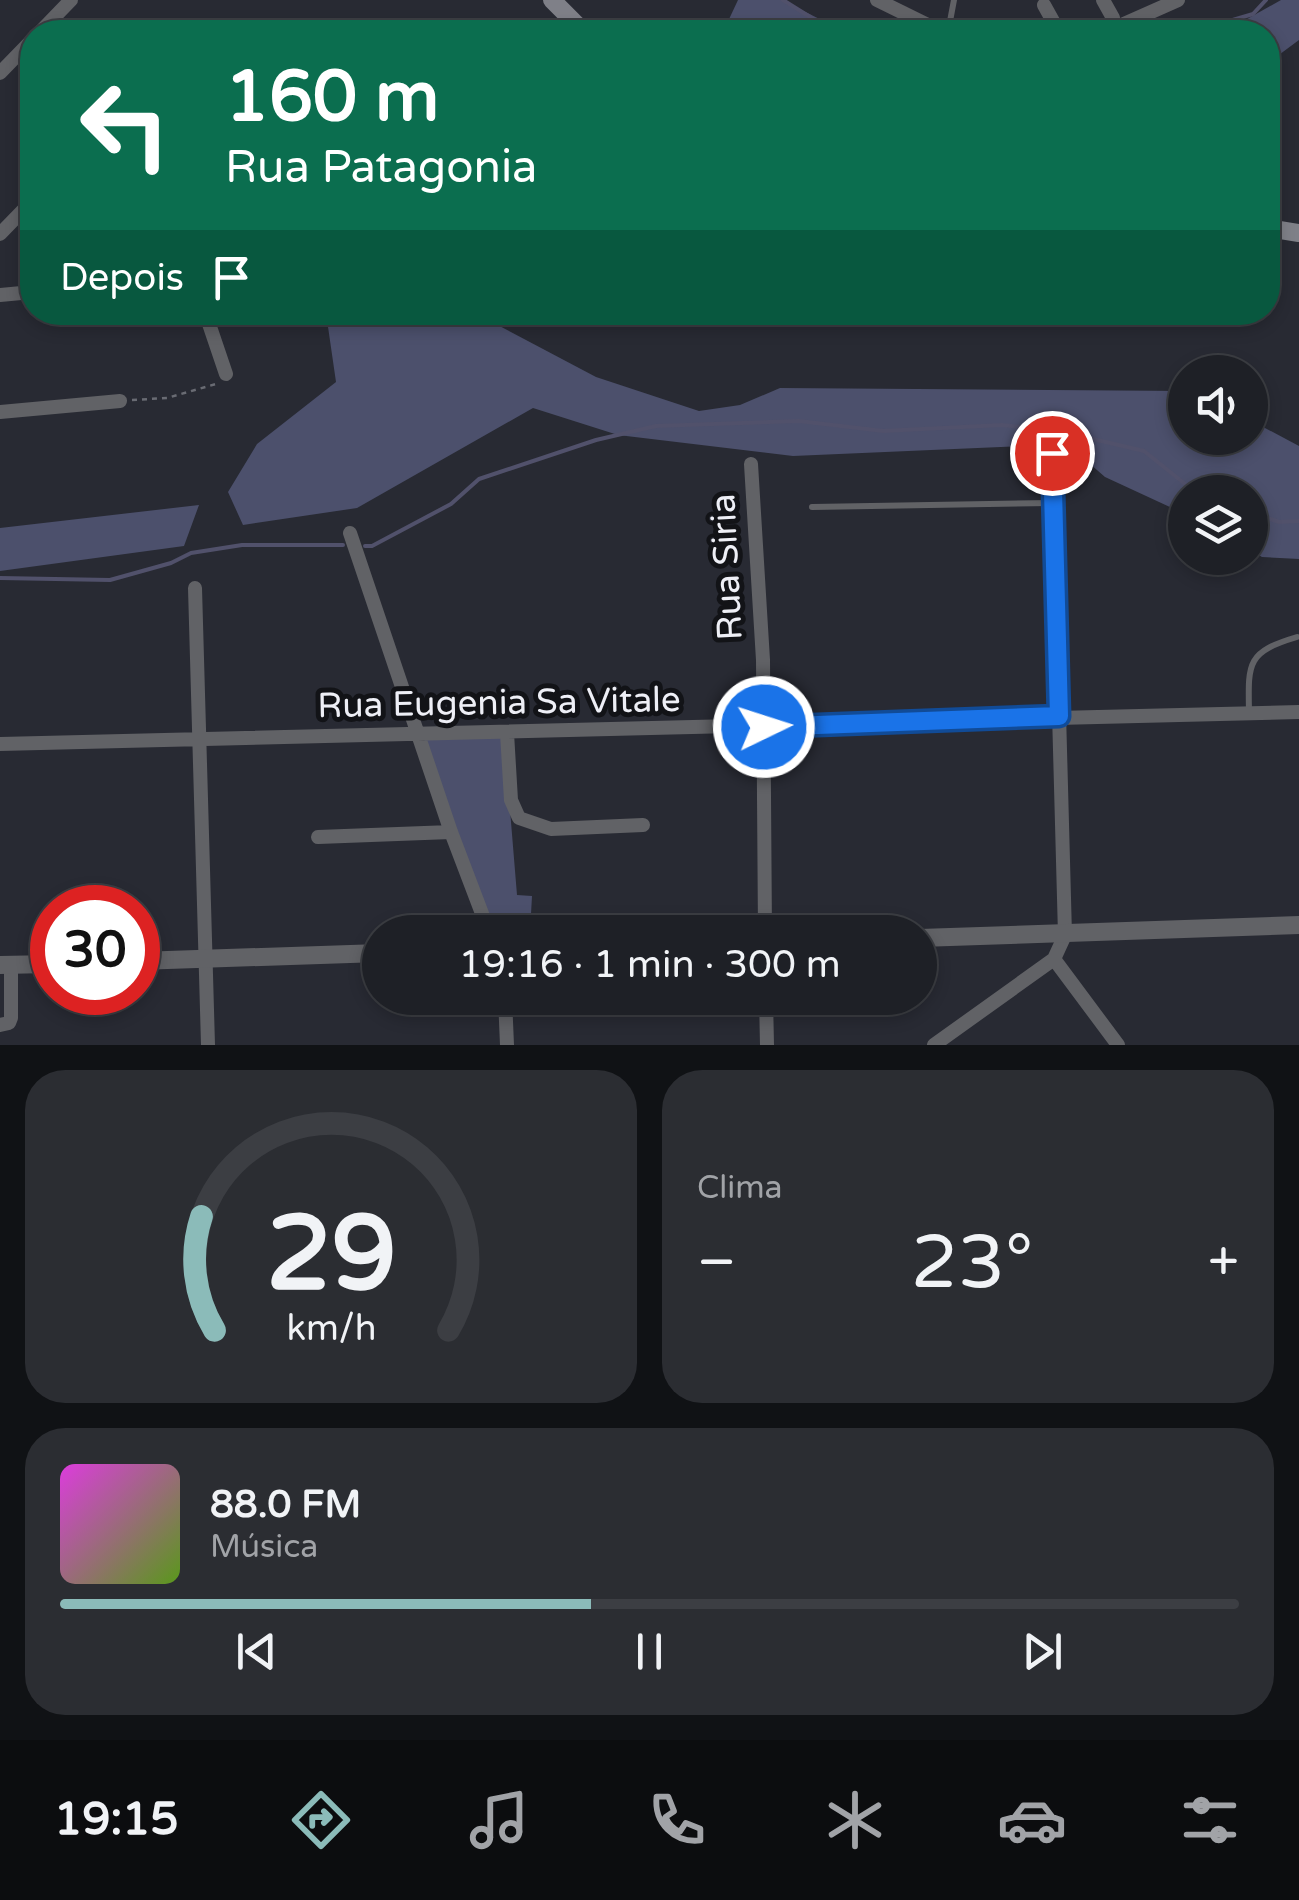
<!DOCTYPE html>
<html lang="pt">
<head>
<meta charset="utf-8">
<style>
  body { margin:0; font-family:"Varela Round",sans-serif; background:#2b2d32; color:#f1f3f6; height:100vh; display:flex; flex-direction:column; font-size:38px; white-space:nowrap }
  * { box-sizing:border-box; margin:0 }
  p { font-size:32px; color:#a1a3a7 }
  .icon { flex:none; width:55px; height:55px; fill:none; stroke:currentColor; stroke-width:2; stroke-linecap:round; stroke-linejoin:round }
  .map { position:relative; height:1045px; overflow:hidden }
  .panel { display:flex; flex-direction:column; gap:25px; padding:25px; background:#101215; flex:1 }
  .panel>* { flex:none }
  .banner { position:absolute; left:20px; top:20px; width:1260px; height:305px; border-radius:40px; box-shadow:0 5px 15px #0003,0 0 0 2px #3c3e43; background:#0b6e4f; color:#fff; overflow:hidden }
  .buttons { position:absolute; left:1168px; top:355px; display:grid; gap:20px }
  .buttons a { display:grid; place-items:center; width:100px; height:100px; border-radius:50%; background:#1e2026; box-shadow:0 5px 15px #0003,0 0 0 2px #3c3e43; font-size:50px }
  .speed { position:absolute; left:30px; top:885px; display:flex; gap:20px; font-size:50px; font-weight:700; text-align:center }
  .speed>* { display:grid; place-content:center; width:130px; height:130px; border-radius:50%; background:#1e2026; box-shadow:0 5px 15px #0003,0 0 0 2px #3c3e43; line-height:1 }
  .speed .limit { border:15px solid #d22; background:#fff; color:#111 }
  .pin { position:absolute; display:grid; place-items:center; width:85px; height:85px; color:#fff; margin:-42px; border:5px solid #fff; border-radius:50%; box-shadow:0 2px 10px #0007 }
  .me { position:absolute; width:110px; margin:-55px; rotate:86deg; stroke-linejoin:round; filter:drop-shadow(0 0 8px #0008) }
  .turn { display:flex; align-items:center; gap:35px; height:210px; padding:0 40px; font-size:45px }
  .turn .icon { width:130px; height:130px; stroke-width:2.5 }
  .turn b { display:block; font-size:70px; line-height:85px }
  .then { display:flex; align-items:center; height:95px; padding:0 40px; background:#0003; gap:20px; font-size:38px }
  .big { font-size:75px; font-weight:600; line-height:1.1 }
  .panel .widget { flex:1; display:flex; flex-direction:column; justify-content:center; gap:15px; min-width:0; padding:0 35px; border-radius:40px; background:#2b2d32 }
  .panel .dial { align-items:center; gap:0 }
  .dial svg { height:260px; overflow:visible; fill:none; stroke:#3c3e43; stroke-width:7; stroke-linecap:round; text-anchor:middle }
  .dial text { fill:#f1f3f6; stroke:none }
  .song { display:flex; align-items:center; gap:30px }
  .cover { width:120px; height:120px; border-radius:15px; background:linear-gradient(135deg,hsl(300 70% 55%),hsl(90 70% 35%)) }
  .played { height:10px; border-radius:5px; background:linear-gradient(90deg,#8bbbb9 45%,#3c3e43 45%) }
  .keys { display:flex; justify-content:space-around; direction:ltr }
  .heat { display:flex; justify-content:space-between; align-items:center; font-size:55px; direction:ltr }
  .panel .tiles { flex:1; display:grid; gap:25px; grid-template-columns:1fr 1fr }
  .widget:last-child { grid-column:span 2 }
  .trip { position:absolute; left:362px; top:915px; width:575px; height:100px; border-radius:50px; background:#1e2026; box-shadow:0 5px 15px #0003,0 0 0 2px #3c3e43; font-weight:600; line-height:100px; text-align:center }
  .dock { display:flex; height:160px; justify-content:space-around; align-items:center; background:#0c0d0f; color:#a1a3a7 }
  .dock .icon { width:70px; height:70px }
  .dock .active { color:#8bbbb9 }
  .dock b { font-size:45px; color:#f1f3f6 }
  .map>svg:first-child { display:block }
</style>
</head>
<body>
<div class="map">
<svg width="1299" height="1045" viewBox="0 0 1299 1045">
  <rect width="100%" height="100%" fill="#282a33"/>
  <path fill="#4c506c" d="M738 0H782L845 32H723Z
    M1281 0H1299V40L1268 63V32H1224Z
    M326 313H475L596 377 699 411 740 405 780 388 1185 391V438H1250V420L1299 446V559L1262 557 1250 550V492H1185V514L1105 477 1067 444 793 456 618 435 533 408 357 508 243 525 228 492 257 444 336 382Z
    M199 505 184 546 0 571V528Z
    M504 737 517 895 532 896 530 932H492L424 739Z"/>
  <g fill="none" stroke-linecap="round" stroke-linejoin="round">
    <path stroke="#51516b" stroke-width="4" d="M783 0 834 32
      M1192 32 1253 14 1266 0
      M1250 512 1279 522 1299 521
      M365 546H372L451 504 479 479 596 440 656 426 799 421 883 431 1002 425 1063 432 1144 451 1195 492
      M0 578 110 580 171 563 191 553 242 545H343"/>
    <path stroke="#696b73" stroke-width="2.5" stroke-dasharray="5 5" stroke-linecap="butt" d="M132 400 167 398 216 384"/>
    <path stroke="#616266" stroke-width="6" d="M948 32 954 0
      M812 507 1050 503
      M1249 712C1248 662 1247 652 1297 637"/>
    <path stroke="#616266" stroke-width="14" d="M877 0 942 32
      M1103 0 1113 18
      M1044 5 1059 32
      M40 32 71 0
      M1106 32 1178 0
      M0 73 32 40
      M0 234 32 201
      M0 295 32 292
      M205 312 226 374
      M0 412 120 401
      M751 464 763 660 765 932
      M350 533 451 832 489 932
      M195 588 208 1045
      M507 733 511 800 519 818 551 829 643 825
      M0 744 1299 712
      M318 837 451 832
      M1054 959 1118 1045
      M505 998 507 1045
      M766 998 767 1045
      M0 1025 9 1023 11 1018V965
      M934 1045 1054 959 1065 935 1052 453"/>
    <path stroke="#616266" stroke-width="18" d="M920 938 1299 925
      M138 961 380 953
      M0 965 52 964"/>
    <path stroke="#7f8088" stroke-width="18" d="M552 0 584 32
      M1268 228 1299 233"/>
  </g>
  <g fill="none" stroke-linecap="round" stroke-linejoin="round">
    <defs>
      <path id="route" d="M764 727 1059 716 1052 453"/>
    </defs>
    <use href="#route" stroke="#114b97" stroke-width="25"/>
    <use href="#route" stroke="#1a73e8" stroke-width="18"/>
  </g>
  <g text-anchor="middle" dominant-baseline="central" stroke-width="10" stroke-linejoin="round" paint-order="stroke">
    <g font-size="35" fill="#eeeff6" stroke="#121317">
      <text transform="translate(727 567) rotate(-93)">Rua Siria</text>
      <text transform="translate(499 703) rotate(-1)">Rua Eugenia Sa Vitale</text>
    </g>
  </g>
</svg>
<div class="buttons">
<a><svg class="icon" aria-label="sound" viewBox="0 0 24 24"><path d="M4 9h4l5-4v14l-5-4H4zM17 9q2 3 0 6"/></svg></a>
<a><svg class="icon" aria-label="layers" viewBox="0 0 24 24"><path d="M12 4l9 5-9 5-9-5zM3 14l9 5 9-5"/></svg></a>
</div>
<div class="speed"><div class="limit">30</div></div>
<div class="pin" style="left:1052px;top:453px;background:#d93025"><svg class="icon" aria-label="arrive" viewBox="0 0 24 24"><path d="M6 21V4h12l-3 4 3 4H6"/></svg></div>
<svg class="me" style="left:764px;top:727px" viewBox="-20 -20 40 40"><circle r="17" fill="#1a73e8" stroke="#fff" stroke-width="3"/><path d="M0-11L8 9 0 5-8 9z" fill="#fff"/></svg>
<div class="trip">19:16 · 1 min · 300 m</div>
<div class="banner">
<div class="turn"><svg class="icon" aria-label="left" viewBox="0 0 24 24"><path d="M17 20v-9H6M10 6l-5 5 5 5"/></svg><div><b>160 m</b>Rua Patagonia</div></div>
<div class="then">Depois<svg class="icon" aria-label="arrive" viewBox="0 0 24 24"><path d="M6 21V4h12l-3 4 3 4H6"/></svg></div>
</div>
</div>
<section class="panel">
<div class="tiles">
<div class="widget dial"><svg viewBox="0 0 100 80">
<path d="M14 69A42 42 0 1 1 86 69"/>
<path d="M14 69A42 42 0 0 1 10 34" stroke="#8bbbb9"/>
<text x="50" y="56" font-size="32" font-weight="700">29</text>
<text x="50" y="72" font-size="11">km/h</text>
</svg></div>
<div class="widget"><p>Clima</p>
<div class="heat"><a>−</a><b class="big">23°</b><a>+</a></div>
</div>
<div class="widget">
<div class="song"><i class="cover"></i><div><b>88.0 FM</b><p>Música</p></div></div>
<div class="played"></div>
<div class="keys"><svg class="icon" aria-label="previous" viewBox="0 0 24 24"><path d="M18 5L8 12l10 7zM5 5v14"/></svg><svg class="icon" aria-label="pause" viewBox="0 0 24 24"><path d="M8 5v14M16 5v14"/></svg><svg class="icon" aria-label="next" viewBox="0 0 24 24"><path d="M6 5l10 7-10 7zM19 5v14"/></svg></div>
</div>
</div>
</section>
<nav class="dock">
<b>19:15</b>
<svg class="icon active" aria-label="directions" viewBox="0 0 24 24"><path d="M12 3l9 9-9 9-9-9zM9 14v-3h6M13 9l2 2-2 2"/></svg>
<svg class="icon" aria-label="music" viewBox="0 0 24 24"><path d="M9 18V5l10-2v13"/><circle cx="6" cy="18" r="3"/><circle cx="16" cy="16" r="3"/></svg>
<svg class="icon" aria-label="phone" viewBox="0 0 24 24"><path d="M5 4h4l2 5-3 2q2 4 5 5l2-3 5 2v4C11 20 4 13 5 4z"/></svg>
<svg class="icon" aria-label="climate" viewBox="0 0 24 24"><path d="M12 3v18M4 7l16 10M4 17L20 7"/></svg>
<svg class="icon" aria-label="car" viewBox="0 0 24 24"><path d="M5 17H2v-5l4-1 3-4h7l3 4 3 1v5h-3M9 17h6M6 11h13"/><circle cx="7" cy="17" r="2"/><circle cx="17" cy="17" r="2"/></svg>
<svg class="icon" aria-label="filters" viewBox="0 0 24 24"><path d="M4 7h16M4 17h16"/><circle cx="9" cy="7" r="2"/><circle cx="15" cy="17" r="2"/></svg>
</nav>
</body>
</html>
